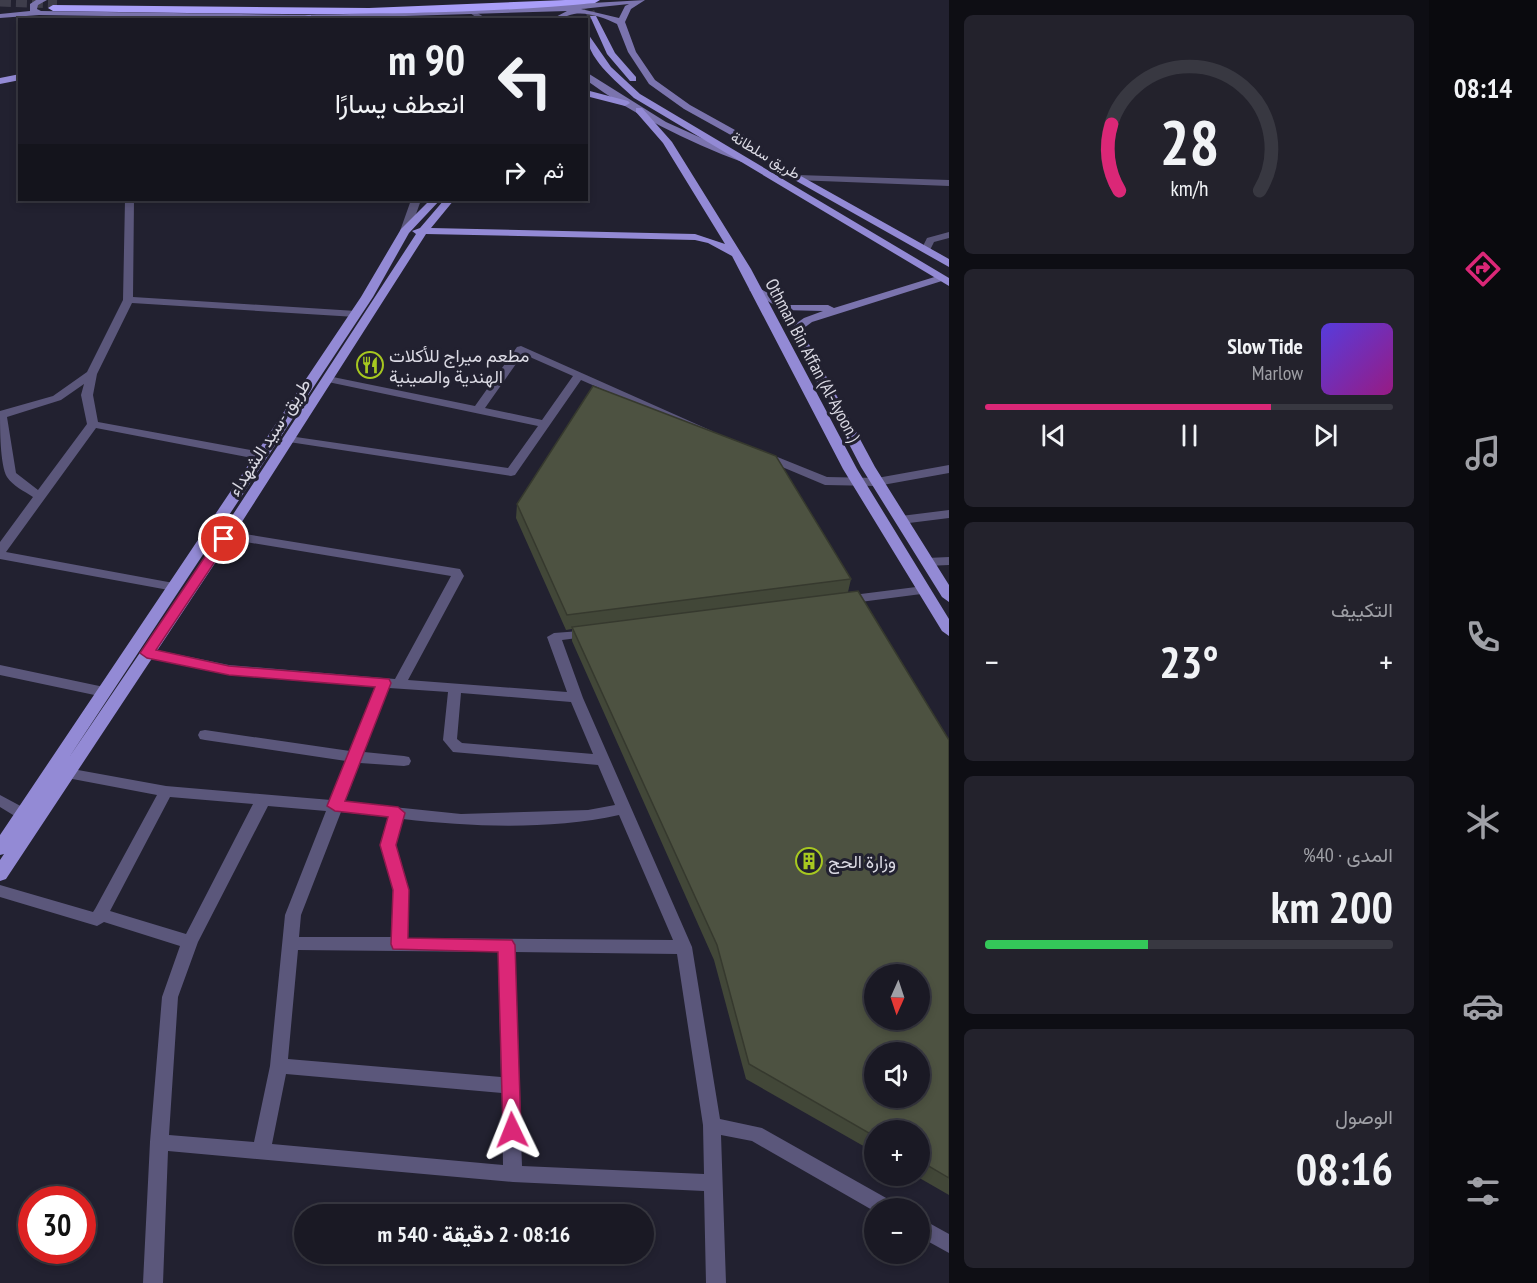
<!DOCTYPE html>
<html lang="ar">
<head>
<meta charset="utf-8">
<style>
  body { margin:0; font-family:"PT Sans Narrow",Vazirmatn,sans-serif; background:#23222c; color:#f1f3f6; direction:rtl; height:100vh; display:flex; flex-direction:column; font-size:22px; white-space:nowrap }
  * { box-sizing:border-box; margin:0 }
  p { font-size:20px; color:#9fa0a6 }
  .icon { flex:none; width:33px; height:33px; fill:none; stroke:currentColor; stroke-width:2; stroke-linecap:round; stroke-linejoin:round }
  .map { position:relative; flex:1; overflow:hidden; direction:ltr }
  .drawer { display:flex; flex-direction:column; gap:15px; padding:15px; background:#0e0e14; width:480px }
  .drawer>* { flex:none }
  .banner { position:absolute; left:18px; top:18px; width:570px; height:183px; border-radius:0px; box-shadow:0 3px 9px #0003,0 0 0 2px #383841; direction:rtl; background:#1a1924; color:#f1f3f6; overflow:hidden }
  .needle { width:39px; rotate:183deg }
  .fabs { position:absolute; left:864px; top:964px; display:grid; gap:12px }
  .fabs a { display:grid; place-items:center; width:66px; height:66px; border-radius:50%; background:#1a1924; box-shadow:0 3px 9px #0003,0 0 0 2px #383841; font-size:30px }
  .speed { position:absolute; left:18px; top:1186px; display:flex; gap:12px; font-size:30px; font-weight:700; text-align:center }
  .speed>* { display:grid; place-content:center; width:78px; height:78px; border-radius:50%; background:#1a1924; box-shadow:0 3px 9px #0003,0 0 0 2px #383841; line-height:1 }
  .speed .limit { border:9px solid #d22; background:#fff; color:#111 }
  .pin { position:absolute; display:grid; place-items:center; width:51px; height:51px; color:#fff; margin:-26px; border:3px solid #fff; border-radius:50%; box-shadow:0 2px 6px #0007 }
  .me { position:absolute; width:66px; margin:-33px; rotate:358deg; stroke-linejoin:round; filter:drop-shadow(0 0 4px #0008) }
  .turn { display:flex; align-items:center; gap:21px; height:126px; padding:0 24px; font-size:27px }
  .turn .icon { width:78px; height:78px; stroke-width:2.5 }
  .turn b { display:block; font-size:42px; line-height:51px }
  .then { display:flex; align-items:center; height:57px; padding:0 24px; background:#0003; gap:12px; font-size:22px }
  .big { font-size:45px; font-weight:800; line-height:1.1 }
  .drawer .widget { flex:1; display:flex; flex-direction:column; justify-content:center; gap:9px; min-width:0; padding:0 21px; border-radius:9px; background:#23222c }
  .drawer .dial { align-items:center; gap:0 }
  .dial svg { height:156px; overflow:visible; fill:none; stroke:#383841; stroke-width:7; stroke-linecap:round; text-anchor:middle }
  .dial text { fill:#f1f3f6; stroke:none }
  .song { display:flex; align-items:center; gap:18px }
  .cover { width:72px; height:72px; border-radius:9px; background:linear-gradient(135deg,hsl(250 70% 55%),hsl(310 70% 35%)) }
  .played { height:6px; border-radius:3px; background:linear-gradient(90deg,#db2777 70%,#383841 70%) }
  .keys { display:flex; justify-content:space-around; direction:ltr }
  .heat { display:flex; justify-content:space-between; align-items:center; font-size:33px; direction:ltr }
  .charge { height:9px; border-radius:4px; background:linear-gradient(90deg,#34c759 40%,#383841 0) }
  .trip { position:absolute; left:294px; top:1204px; width:360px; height:60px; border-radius:30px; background:#1a1924; box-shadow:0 3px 9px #0003,0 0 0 2px #383841; font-weight:800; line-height:60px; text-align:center; direction:rtl }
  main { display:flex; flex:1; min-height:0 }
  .menu { display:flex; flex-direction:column; width:108px; justify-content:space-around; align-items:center; background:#0a0a0e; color:#9fa0a6 }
  .menu .icon { width:42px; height:42px }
  .menu .on { color:#db2777 }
  .menu b { font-size:27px; color:#f1f3f6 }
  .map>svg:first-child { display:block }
</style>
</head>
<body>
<main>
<nav class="menu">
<b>08:14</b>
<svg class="icon on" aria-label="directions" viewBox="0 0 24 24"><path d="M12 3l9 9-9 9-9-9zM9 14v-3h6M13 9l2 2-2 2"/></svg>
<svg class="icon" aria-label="music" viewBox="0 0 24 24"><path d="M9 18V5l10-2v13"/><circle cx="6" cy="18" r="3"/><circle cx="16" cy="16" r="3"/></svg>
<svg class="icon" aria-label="phone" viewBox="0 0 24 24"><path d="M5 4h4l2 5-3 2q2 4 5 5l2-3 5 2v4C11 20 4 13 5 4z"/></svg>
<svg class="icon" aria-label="climate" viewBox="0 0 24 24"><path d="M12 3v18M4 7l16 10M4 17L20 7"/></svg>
<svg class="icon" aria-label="car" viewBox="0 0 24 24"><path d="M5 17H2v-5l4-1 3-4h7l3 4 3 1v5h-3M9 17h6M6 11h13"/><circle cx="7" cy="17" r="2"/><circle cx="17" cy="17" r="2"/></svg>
<svg class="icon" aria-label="filters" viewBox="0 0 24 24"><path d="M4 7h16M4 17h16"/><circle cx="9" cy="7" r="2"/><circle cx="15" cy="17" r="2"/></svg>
</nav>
<section class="drawer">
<div class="widget dial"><svg viewBox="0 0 100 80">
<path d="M14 69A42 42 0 1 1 86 69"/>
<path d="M14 69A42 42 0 0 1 10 35" stroke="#db2777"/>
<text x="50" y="56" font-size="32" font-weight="700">28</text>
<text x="50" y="72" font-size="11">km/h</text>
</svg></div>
<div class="widget">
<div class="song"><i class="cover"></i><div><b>Slow Tide</b><p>Marlow</p></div></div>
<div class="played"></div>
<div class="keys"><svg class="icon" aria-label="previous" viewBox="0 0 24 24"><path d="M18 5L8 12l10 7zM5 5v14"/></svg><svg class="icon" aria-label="pause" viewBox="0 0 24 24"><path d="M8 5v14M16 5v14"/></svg><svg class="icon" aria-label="next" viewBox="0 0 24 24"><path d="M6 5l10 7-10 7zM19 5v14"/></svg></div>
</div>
<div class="widget"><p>التكييف</p>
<div class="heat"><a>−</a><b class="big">23°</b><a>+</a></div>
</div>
<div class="widget"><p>المدى · 40%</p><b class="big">200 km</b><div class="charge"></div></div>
<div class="widget"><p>الوصول</p><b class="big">08:16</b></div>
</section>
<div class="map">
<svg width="949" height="1283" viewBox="0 0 949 1283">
  <rect width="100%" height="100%" fill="#222130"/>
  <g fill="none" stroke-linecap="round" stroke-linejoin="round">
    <path stroke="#3e3d4b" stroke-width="9" stroke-dasharray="9 4.5" stroke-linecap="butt" d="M584 0 593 18"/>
    <path stroke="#3e3d4b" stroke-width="11" stroke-dasharray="11 5" stroke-linecap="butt" d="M0 1 57 3"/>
    <path fill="#5b577b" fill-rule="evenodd" d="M474 11 489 20H480L470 13Z
      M798 175 949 180V186L795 180V176Z
      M125 200H134L133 297 356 311 361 314 356 317 132 303 97 374 93 395 98 422 262 452 268 456 262 460 96 428 6 552 179 584 180 587 179 590 174 591 0 559V542L33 497C24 491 13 486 7 477 0 465 0 428 0 411L53 396 87 372 123 300ZM84 384 81 395 87 424 38 490 16 473 7 417 61 400Z
      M411 200H421L410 231 405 234 400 231Z
      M949 232V238L934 242 929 252H923L921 250 927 238Z
      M521 346 712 431 710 433H702L581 380 515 475 511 476 289 442 283 439 289 436 508 468 538 426 328 382 323 379 328 376 475 406 517 347ZM523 354 573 376 542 420 485 408Z
      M765 452 827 477 877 478 949 465V473L877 486 825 485 761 458 759 456 761 454Z
      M949 510V518L901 524 895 520 901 516Z
      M226 531 460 569 464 576 408 680 567 692 547 637 554 633 593 630 595 633 593 636 562 640 583 698 692 947 720 1119 762 1128 895 1203 898 1209H874V1211L752 1141 721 1135 726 1283H706L704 1191 513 1182 168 1151 163 1283H143L150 1142 162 997 180 946 104 922 97 926 0 897V885L93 912 95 909 157 795 62 777 60 773 62 769 67 768 166 786 331 800 346 761 205 740 200 739 198 735 200 731 205 730 350 751 376 687 229 675 147 658 140 653 147 648 229 665 395 679 451 576 222 538 220 535ZM389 688 448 692 443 740 453 752 598 765 615 805 588 810 461 814 345 802 360 763 404 766 409 765 411 761 409 757 404 756 364 752ZM461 693 571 702 593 754 462 743 457 739ZM170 797 253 804 186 934 110 911ZM268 806 326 811 285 915 270 1066 254 1142 169 1135 178 997 198 942ZM341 812 388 817 380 845 393 890 391 937H299L301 915ZM619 815 673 940 407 938 409 890 396 845 403 819C472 827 551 830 619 815ZM298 950 498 952 501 1077 288 1059ZM514 952 677 954 703 1125 704 1174 522 1166ZM286 1074 502 1093 503 1165 272 1144Z
      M949 557V565L927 566 921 562 927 558Z
      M924 586 931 590 929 593 845 604 838 600 845 596Z
      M0 665 104 687 111 692 104 697 0 675Z
      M0 795 28 810 31 814 28 818H18L0 807Z
      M920 1218 949 1234V1253L920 1237Z"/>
    <path fill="#7b74ae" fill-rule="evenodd" d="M36 0H47L38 5 37 9 41 11 308 15 434 12 645 0 631 9 625 22 636 52 655 80 690 105 744 135 770 160 762 162 738 139 684 109 649 84 628 52 617 24C604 18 589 12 574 14 565 16 559 20 550 20L567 11 308 19 39 15 0 18V14L30 11V4ZM629 4 625 6 619 18 581 9Z
      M586 72 666 122 750 160 742 162C686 141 634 115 586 80Z
      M941 275 947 278 945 280 812 322 804 328 802 337 798 339 792 335 794 325 804 318 823 311 783 310 749 290 755 287 759 288 789 305H828L834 308Z"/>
    <path fill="#938ad5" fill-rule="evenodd" d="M308 15H311V19L292 20Z
      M579 16H582L584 20H576Z
      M590 16H596L615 53 636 77V81H630L607 54Z
      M562 17H568L569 20H561Z
      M586 31 611 67 640 94 949 278V286L634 98C615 80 586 58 586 31Z
      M20 74V80L0 84V78Z
      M586 90 628 101 630 103 625 106 586 96Z
      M636 108H642L672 142 751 269 857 469 949 619V636L942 631 843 469 732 256 708 243 695 240 426 234 231 539 6 879 0 881V860L4 854 0 855V835L361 297 401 229 430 200H440L409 233 373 297 70 756 217 539 416 234 412 231 420 228 444 200H454L431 228 695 234 725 244 663 143 636 112Z
      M768 161H774L949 259V267L768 165Z
      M798 331 804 335 875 467 949 585V602L942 597 861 467 792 335Z"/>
    <path fill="#a99ef8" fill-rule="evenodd" d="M565 0H600L595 3C415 20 233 13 53 11L48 8 53 5 369 8Z"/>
  </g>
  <path fill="#424738" d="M517 504 851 579 848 592 949 740V1195L916 1176H920V1131H874V1152L746 1079 714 960 572 641V629L566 630 516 518Z"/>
  <path fill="#4d5241" stroke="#36392e" stroke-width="1.5" fill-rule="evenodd" d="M593 386 776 456 851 579 567 615 517 504Z
    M858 591 949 740V1178L920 1161V1131H874V1136L749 1064 717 945 572 627ZM874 975H920V1020H874ZM874 1053H920V1098H874Z"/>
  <path fill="#db2777" stroke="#8e194d" stroke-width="1.5" d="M224 535 230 539 156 650 229 666 389 679 391 683 345 801 398 807 405 813 396 845 409 890 408 938 512 940 515 945 521 1130 518 1136 512 1138 505 1136 503 1130 498 952 393 949 391 944 393 890 380 845 388 817 335 811 327 806 375 687 229 675 147 658 140 653 219 536Z"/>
  <defs>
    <symbol id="restaurant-ring" viewBox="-11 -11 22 22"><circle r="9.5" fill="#222130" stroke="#a7c820" stroke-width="1.5"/><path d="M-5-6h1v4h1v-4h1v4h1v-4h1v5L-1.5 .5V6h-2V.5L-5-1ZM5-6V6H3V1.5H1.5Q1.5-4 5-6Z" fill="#a7c820"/></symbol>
    <symbol id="building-ring" viewBox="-11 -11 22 22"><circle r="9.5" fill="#222130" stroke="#a7c820" stroke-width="1.5"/><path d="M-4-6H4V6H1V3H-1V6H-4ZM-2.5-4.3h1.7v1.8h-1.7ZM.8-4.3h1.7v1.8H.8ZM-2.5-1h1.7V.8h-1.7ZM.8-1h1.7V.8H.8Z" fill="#a7c820"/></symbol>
  </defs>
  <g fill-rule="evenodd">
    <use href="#restaurant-ring" x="355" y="350" width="30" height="30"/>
    <use href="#building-ring" x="794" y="846" width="30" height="30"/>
  </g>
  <g text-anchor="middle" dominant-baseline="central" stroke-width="6" stroke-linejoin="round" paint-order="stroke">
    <g font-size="15" fill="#dad9e3" stroke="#222130">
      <text transform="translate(766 155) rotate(31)">طريق سلطانة</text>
    </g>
    <g font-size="18" fill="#dad9e3" stroke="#222130" text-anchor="start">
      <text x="389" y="355">مطعم ميراج للأكلات<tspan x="389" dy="21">الهندية والصينية</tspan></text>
      <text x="828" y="861">وزارة الحج</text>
    </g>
    <g font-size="18" fill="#dad9e3" stroke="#222130">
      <text transform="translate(813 360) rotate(62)">Othman Bin Affan (Al-Ayoon.)</text>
      <text transform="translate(269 437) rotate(-57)">طريق -سيد الشهداء</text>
    </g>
  </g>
</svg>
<div class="fabs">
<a><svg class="needle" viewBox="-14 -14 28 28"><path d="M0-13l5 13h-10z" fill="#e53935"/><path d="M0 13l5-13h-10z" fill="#9fa0a6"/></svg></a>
<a><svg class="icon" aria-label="sound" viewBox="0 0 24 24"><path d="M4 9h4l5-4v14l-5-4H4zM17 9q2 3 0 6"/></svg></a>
<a>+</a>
<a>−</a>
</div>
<div class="speed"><div class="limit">30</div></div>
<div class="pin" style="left:224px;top:539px;background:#d93025"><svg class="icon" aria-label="arrive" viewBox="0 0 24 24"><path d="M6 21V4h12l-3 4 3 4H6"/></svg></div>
<svg class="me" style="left:512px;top:1130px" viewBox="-20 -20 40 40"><path d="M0-17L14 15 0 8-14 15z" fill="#db2777" stroke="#fff" stroke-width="4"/></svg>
<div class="trip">08:16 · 2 دقيقة · 540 m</div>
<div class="banner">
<div class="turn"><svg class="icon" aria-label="left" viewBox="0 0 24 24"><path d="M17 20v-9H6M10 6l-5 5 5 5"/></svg><div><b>90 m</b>انعطف يسارًا</div></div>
<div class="then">ثم<svg class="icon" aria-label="right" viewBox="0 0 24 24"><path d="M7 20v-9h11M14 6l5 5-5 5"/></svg></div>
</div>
</div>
</main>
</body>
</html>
